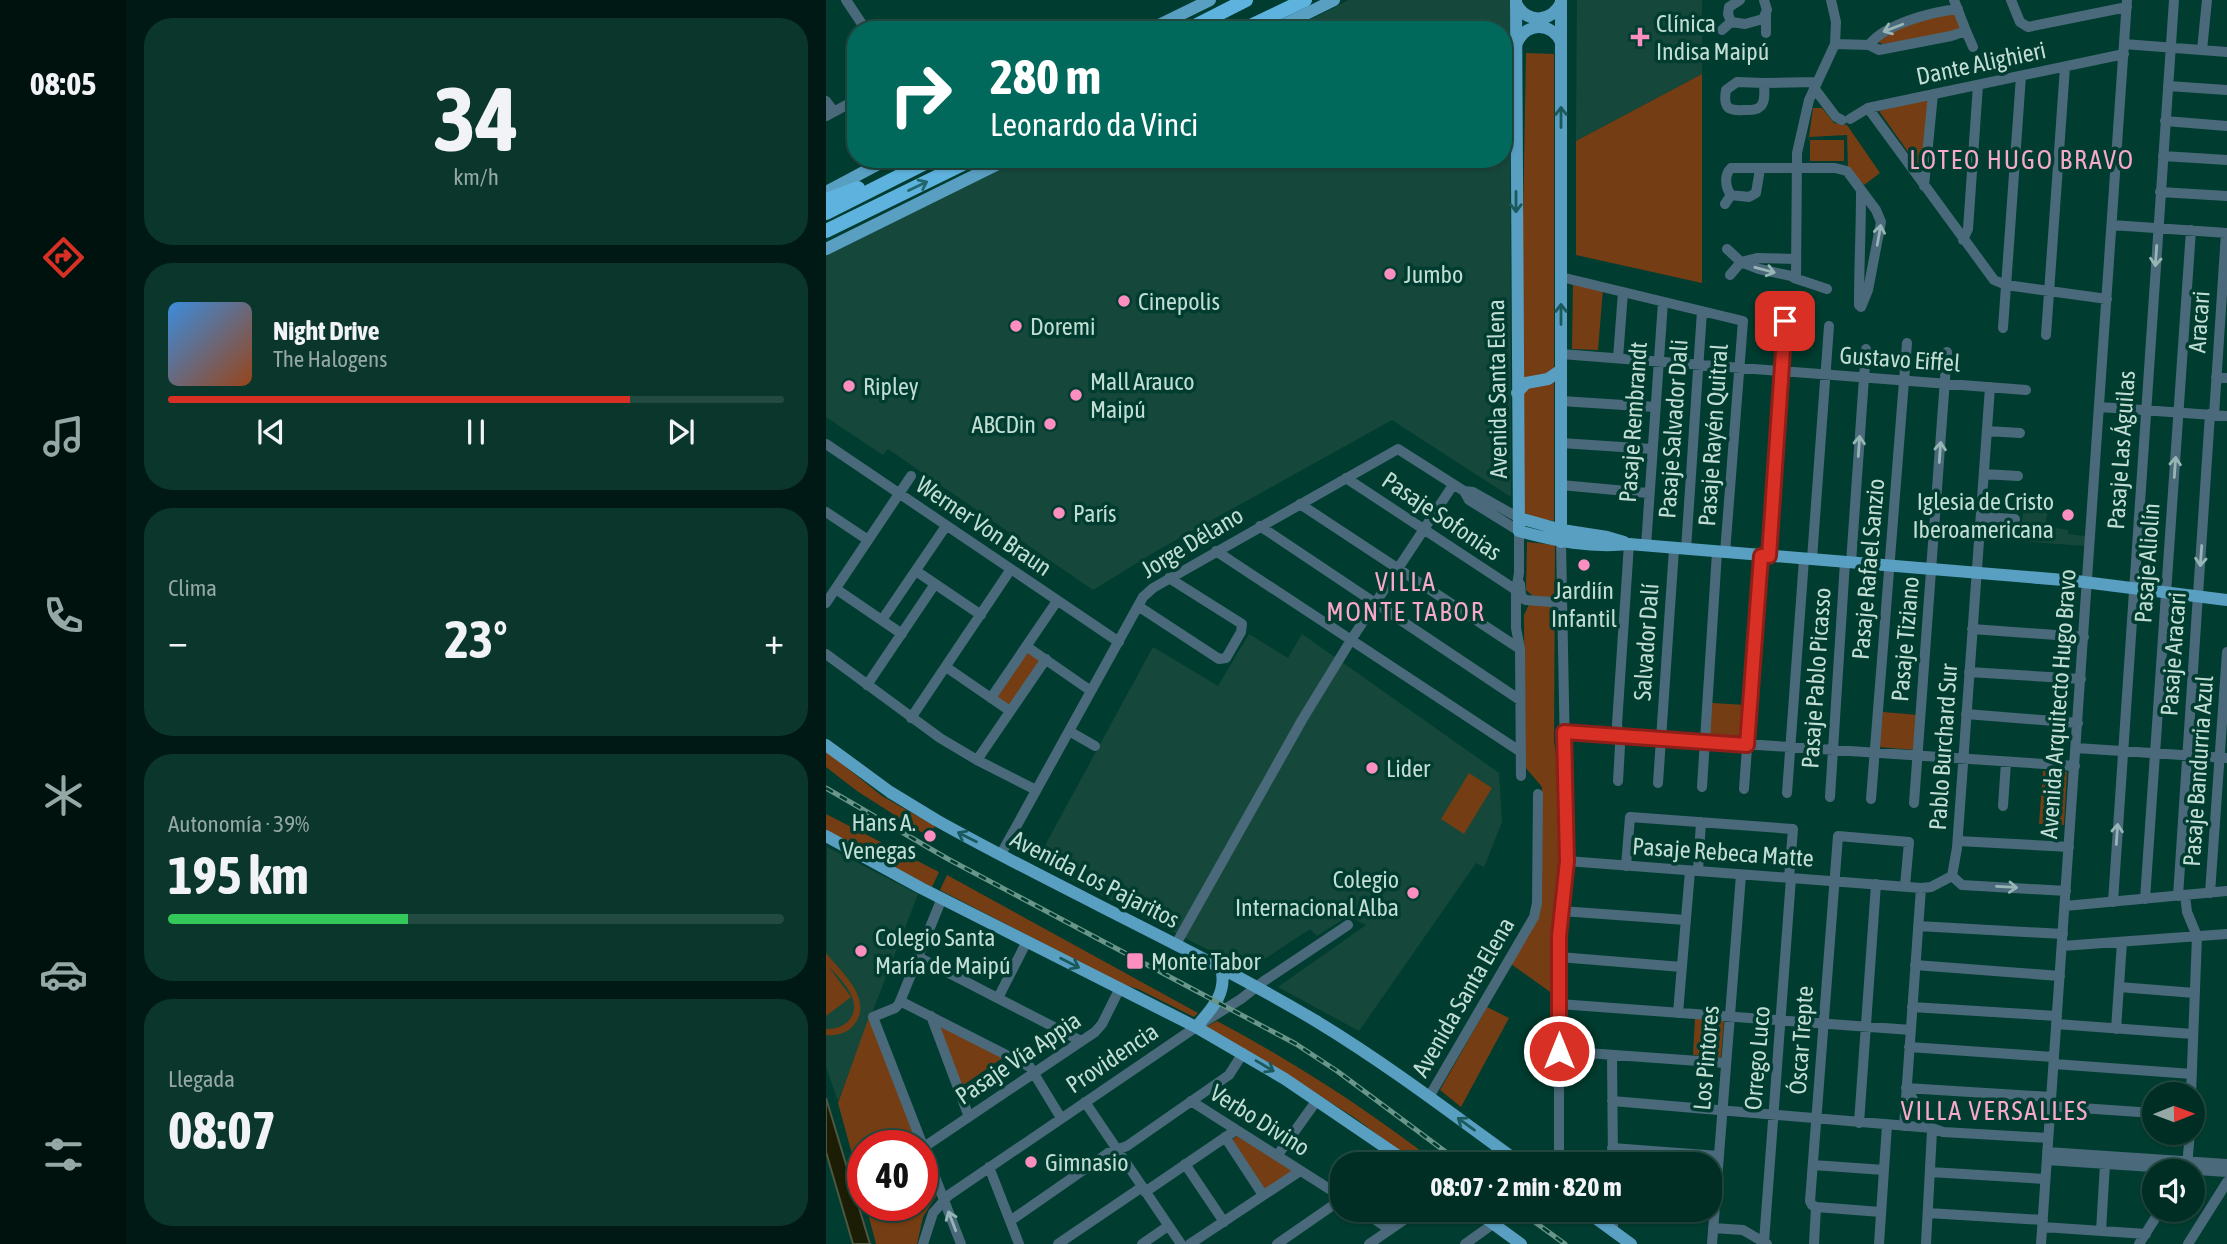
<!DOCTYPE html>
<html lang="es">
<head>
<meta charset="utf-8">
<style>
  body { margin:0; font-family:"Asap Condensed",sans-serif; background:#0a362c; color:#f1f3f6; height:100vh; display:flex; flex-direction:column; font-size:26px; white-space:nowrap }
  * { box-sizing:border-box; margin:0 }
  p { font-size:23px; color:#95a8a6 }
  .icon { flex:none; width:38px; height:38px; fill:none; stroke:currentColor; stroke-width:2; stroke-linecap:round; stroke-linejoin:round }
  .map { position:relative; flex:1; overflow:hidden }
  .side { display:flex; flex-direction:column; gap:18px; padding:18px; background:#001914; width:700px }
  .side>* { flex:none }
  .banner { position:absolute; left:21px; top:21px; width:665px; height:147px; border-radius:28px; box-shadow:0 2px 5px #0004,0 0 0 2px #224a41; background:#00695c; color:#fff; overflow:hidden }
  .needle { width:46px; rotate:89deg }
  .controls { position:absolute; left:1316px; top:1082px; display:grid; gap:14px }
  .controls a { display:grid; place-items:center; width:63px; height:63px; border-radius:50%; background:#002e24; box-shadow:0 2px 5px #0004,0 0 0 2px #224a41; font-size:35px }
  .speed { position:absolute; left:21px; top:1130px; display:flex; gap:14px; font-size:35px; font-weight:700; text-align:center }
  .speed>* { display:grid; place-content:center; width:91px; height:91px; border-radius:50%; background:#002e24; box-shadow:0 2px 5px #0004,0 0 0 2px #224a41; line-height:1 }
  .speed .limit { border:10px solid #d22; background:#fff; color:#111 }
  .pin { position:absolute; display:grid; place-items:center; width:60px; height:60px; color:#fff; margin:-30px; border-radius:14px; box-shadow:0 4px 10px #0006 }
  .me { position:absolute; width:77px; margin:-38px; rotate:0deg; stroke-linejoin:round; filter:drop-shadow(0 0 5px #0008) }
  .turn { display:flex; align-items:center; gap:24px; height:147px; padding:0 28px; font-size:32px }
  .turn .icon { width:91px; height:91px; stroke-width:2.5 }
  .turn b { display:block; font-size:49px; line-height:60px }
  .big { font-size:52px; font-weight:700; line-height:1.1 }
  .side .card { flex:1; display:flex; flex-direction:column; justify-content:center; gap:10px; min-width:0; padding:0 24px; border-radius:28px; background:#0a362c }
  .side .dial { align-items:center; gap:0 }
  .dial b { font-size:91px; line-height:1 }
  .song { display:flex; align-items:center; gap:21px }
  .cover { width:84px; height:84px; border-radius:10px; background:linear-gradient(135deg,hsl(210 70% 55%),hsl(20 70% 35%)) }
  .played { height:7px; border-radius:4px; background:linear-gradient(90deg,#d93025 75%,#224a41 75%) }
  .keys { display:flex; justify-content:space-around; direction:ltr }
  .heat { display:flex; justify-content:space-between; align-items:center; font-size:38px; direction:ltr }
  .charge { height:10px; border-radius:5px; background:linear-gradient(90deg,#34c759 39%,#224a41 0) }
  .trip { position:absolute; left:504px; top:1152px; width:392px; height:70px; border-radius:28px; background:#002e24; box-shadow:0 2px 5px #0004,0 0 0 2px #224a41; font-weight:700; line-height:70px; text-align:center }
  main { display:flex; flex:1; min-height:0 }
  .menu { display:flex; flex-direction:column; width:126px; justify-content:space-around; align-items:center; background:#00120e; color:#95a8a6 }
  .menu .icon { width:49px; height:49px }
  .menu .on { color:#d93025 }
  .menu b { font-size:32px; color:#f1f3f6 }
  .map>svg:first-child { display:block }
</style>
</head>
<body>
<main>
<nav class="menu">
<b>08:05</b>
<svg class="icon on" aria-label="directions" viewBox="0 0 24 24"><path d="M12 3l9 9-9 9-9-9zM9 14v-3h6M13 9l2 2-2 2"/></svg>
<svg class="icon" aria-label="music" viewBox="0 0 24 24"><path d="M9 18V5l10-2v13"/><circle cx="6" cy="18" r="3"/><circle cx="16" cy="16" r="3"/></svg>
<svg class="icon" aria-label="phone" viewBox="0 0 24 24"><path d="M5 4h4l2 5-3 2q2 4 5 5l2-3 5 2v4C11 20 4 13 5 4z"/></svg>
<svg class="icon" aria-label="climate" viewBox="0 0 24 24"><path d="M12 3v18M4 7l16 10M4 17L20 7"/></svg>
<svg class="icon" aria-label="car" viewBox="0 0 24 24"><path d="M5 17H2v-5l4-1 3-4h7l3 4 3 1v5h-3M9 17h6M6 11h13"/><circle cx="7" cy="17" r="2"/><circle cx="17" cy="17" r="2"/></svg>
<svg class="icon" aria-label="filters" viewBox="0 0 24 24"><path d="M4 7h16M4 17h16"/><circle cx="9" cy="7" r="2"/><circle cx="15" cy="17" r="2"/></svg>
</nav>
<section class="side">
<div class="card dial"><b>34</b><p>km/h</p></div>
<div class="card">
<div class="song"><i class="cover"></i><div><b>Night Drive</b><p>The Halogens</p></div></div>
<div class="played"></div>
<div class="keys"><svg class="icon" aria-label="previous" viewBox="0 0 24 24"><path d="M18 5L8 12l10 7zM5 5v14"/></svg><svg class="icon" aria-label="pause" viewBox="0 0 24 24"><path d="M8 5v14M16 5v14"/></svg><svg class="icon" aria-label="next" viewBox="0 0 24 24"><path d="M6 5l10 7-10 7zM19 5v14"/></svg></div>
</div>
<div class="card"><p>Clima</p>
<div class="heat"><a>−</a><b class="big">23°</b><a>+</a></div>
</div>
<div class="card"><p>Autonomía · 39%</p><b class="big">195 km</b><div class="charge"></div></div>
<div class="card"><p>Llegada</p><b class="big">08:07</b></div>
</section>
<div class="map">
<svg width="1401" height="1244" viewBox="0 0 1401 1244">
  <rect width="100%" height="100%" fill="#003d30"/>
  <path fill="#15483b" d="M523 0H684L685 497 566 420 332 550 267 590 62 449 57 455 0 417V255L194 159H677V30H464Z
    M751 0H876V74L750 141Z
    M1199 496 1224 500 1219 526 1242 530V534L1259 536V546L1194 541Z
    M423 634 462 658 476 634 673 773 676 822 658 867 650 863 533 1031 452 987 540 925 522 916 491 936 484 929 422 970 210 862 327 647 392 686Z
    M1 847 92 894 12 1101 0 1067Z"/>
  <path fill="#753d13" d="M1129 12 1135 28 1125 33 1057 44 1051 42 1054 36 1110 15Z
    M700 53 728 54V521L701 517 697 508V221Z
    M876 74V283L750 255V141Z
    M1102 98 1097 173 1053 111Z
    M987 108H996L1008 123 1021 125 1054 173 1038 185 1022 168 1021 135 983 137Z
    M984 140H1018V161H984Z
    M747 282 777 289 772 350 746 349Z
    M701 542 729 545 728 742 734 782 736 865 726 960 727 994 685 964 714 909 716 787 699 767 698 615 707 596 700 590Z
    M201 651 215 661 183 708 168 698Z
    M886 703 920 705 918 738 883 737Z
    M1057 712 1092 715 1089 750 1053 747Z
    M0 751 56 796 109 826 103 837 31 791 0 767Z
    M1217 771 1241 772 1238 825 1213 824Z
    M643 773 666 788 638 834 615 819Z
    M0 814 113 872 106 887 0 832Z
    M121 875 372 1013 368 1017 312 989 296 984 114 890Z
    M0 953C14 971 46 997 30 1022 23 1033 12 1036 0 1035V1029C18 1030 34 1016 26 997 22 986 10 974 2 966L25 997 0 1016Z
    M661 1007 683 1018 635 1107 614 1090Z
    M43 1017 92 1146H37V1194L12 1103Z
    M869 1018 898 1020 895 1057 867 1055Z
    M391 1021C468 1062 542 1110 612 1164H591L529 1118 436 1059 378 1028Z
    M112 1022 178 1057 136 1086Z
    M411 1136 468 1171 438 1190 406 1140Z
    M96 1157 111 1195 97 1217 91 1244H50L40 1206H96Z"/>
  <path fill="#1b1d04" stroke="#4d5742" stroke-width="2" d="M0 1098 44 1244H27L0 1152Z"/>
  <g fill="none" stroke-linecap="round" stroke-linejoin="round">
    <path stroke="#4a6a7b" stroke-width="10" d="M20 0 40 30
      M1128 0 1140 31 1125 36 1053 50 1043 45C1059 24 1105 12 1132 9
      M1185 0 1194 22 1202 27 1301 7
      M905 22 902 14 903 7 914 0
      M896 30 905 22 919 24 937 19 941 10 938 0
      M1140 31 1147 47
      M940 33V14
      M1009 44 1043 45
      M1298 44 1401 52
      M1376 50 1381 0
      M911 82 938 83C938 90 940 100 935 106 930 111 924 110 918 110 902 111 897 108 900 90Z
      M938 83 990 82
      M1342 86 1401 90
      M988 88 1010 117 1016 120
      M0 101 8 112
      M1042 108 1168 280 1180 285 1281 299
      M0 116 28 101
      M1024 119 1042 108 1298 54
      M1339 121 1401 126
      M1337 156 1401 160
      M1098 186 1107 94
      M1334 192 1401 196
      M905 195C899 187 898 175 905 168H1009L1021 171 1050 210 1055 222 1042 290 1035 307 1033 305C1033 267 1035 230 1035 193
      M905 195 923 197 930 193 934 169
      M899 204 905 195
      M1286 225 1401 233
      M1137 240 1142 229 1152 85
      M901 249 915 262 904 275
      M970 259 931 258 915 262 933 269 970 277 971 153 983 100 1009 44 1010 22 1005 0
      M735 277 917 321 899 553
      M968 278 1001 289
      M1177 328 1195 76
      M1220 335 1239 67
      M735 354 1200 390
      M792 358 797 292
      M1390 377 1401 378
      M735 401 829 407
      M1274 407 1401 416
      M1388 415 1400 233
      M1161 431 1194 433
      M735 443 826 449
      M0 444 293 642
      M1158 474 1192 476
      M520 478 690 590
      M735 485 822 493
      M638 491 643 500 693 531V573L690 590V628L694 649 695 776
      M474 504 694 649
      M0 512 42 540
      M1155 517 1189 519
      M434 526 694 700
      M820 546 837 302
      M860 549 876 311
      M390 551 695 752
      M943 556 959 321
      M986 559 1003 326
      M1025 563 1040 349
      M90 571 155 615
      M694 584 695 595 699 600 726 602 736 611
      M10 589 76 634
      M0 603 85 476
      M312 606 393 659 400 658 415 632 416 624 343 578
      M56 620 120 526
      M1146 629 1258 637
      M200 646 265 691
      M0 654 114 738 151 760 210 790
      M120 667 184 711
      M1143 672 1255 679
      M41 685 109 584
      M165 698 231 601
      M1140 714 1252 723
      M85 718 185 569
      M243 731 269 746
      M738 732 1249 766
      M1250 748 1401 758
      M151 760 220 659
      M792 781 794 746 791 724 803 544
      M832 783 848 549
      M876 787 891 552
      M918 789 935 556
      M961 793 978 559
      M1004 797 1019 562
      M1045 799 1081 343
      M1088 803 1121 352
      M1177 806 1180 762
      M1132 841 1243 847
      M175 854 317 597 327 588 572 449 638 491 647 492 693 518
      M741 861 1095 888 1105 887 1126 876 1131 848 1164 387
      M800 866 804 817 967 829 963 878
      M872 871 875 822
      M1126 876 1136 885 1240 891
      M1384 893 1401 652
      M1359 895 1361 912 1371 936 1365 1094
      M1352 896 1384 414
      M116 898 73 1004 69 1008 47 1017 135 1244
      M1319 899 1365 230
      M1287 902 1348 0
      M1239 906 1401 891
      M735 911 860 920
      M1092 926 1237 934
      M350 944 476 720 525 640 627 485
      M1236 946 1401 934
      M92 957 255 1041
      M733 957 856 967
      M1089 965 1234 976
      M1293 987 1369 993
      M172 998 201 941
      M74 1001 204 1067 235 1118
      M733 1004 1085 1030
      M1086 1007 1231 1016
      M852 1013 864 871
      M105 1016 143 1117
      M1230 1024 1367 1034
      M1290 1029 1296 942
      M1083 1047 1228 1057
      M733 1051 900 1063
      M786 1055 787 1164
      M1228 1064 1366 1074
      M1080 1088 1225 1097
      M1081 1089 1106 1131 1100 1244
      M603 1097 708 917 711 903 712 794
      M365 1101 516 1197
      M786 1101 1106 1128 1117 1132 1222 1138
      M259 1102 355 1244
      M1225 1106 1328 1113
      M1033 1123 1050 884
      M1078 1126 1095 888
      M399 1137 437 1195
      M98 1147 269 1032 276 1024 294 988
      M786 1148 893 1156
      M1221 1152 1401 1164
      M451 1156 491 1100
      M1221 1160 1401 1172
      M359 1164 398 1222
      M733 1164V936L741 861 735 542
      M987 1165 1058 1170
      M1361 1166 1364 1132
      M163 1167 193 1244
      M1104 1172 1219 1179
      M319 1192 410 1130
      M990 1207 1055 1212
      M534 1209 564 1230
      M787 1209V1232
      M1102 1213 1217 1220
      M184 1221 282 1153 301 1146 403 1075 417 1053
      M1217 1227 1320 1234
      M887 1228 917 1230 941 1244
      M1275 1231 1279 1164
      M938 1242 965 878
      M97 1244 107 1213 123 1195 370 1027 415 999 438 981 522 925
      M232 1244 316 1187
      M316 1244 342 1226
      M364 1244 474 1171
      M451 1244 516 1199
      M543 1244 594 1209
      M639 1244 667 1224
      M886 1244 915 875
      M988 1244 990 1207 986 1205 984 1201 1012 836 1083 842 1079 886
      M1053 1244 1061 1125
      M1215 1244 1301 0
      M1313 1244 1335 1209
      M1362 1244 1401 1182"/>
    <path stroke="#599fc2" stroke-width="12" d="M690 0 693 531C729 541 765 548 803 544L1250 581 1401 600
      M735 0V542
      M690 3C700 24 725 23 735 3
      M323 30 384 0
      M447 30 508 0
      M691 43C700 22 725 22 735 42
      M0 192 62 159
      M0 249 182 159
      M691 393 700 383 722 379 735 370
      M693 518 736 530 781 537 798 542
      M0 745 64 792 110 820C235 890 367 948 490 1021 561 1064 628 1115 695 1164
      M0 836 95 888 370 1027 459 1079 584 1164
      M370 1027C385 1010 402 993 395 968
      M647 1209 695 1244
      M757 1209 805 1244"/>
    <path stroke="#5eb3de" stroke-width="14" d="M361 30 420 0
      M416 30 479 0
      M0 200 32 188
      M0 213 107 159
      M0 231 147 159"/>
    <defs>
      <path id="rail" d="M0 788 122 859 470 1044 511 1071 636 1164
        M691 1209 739 1244"/>
    </defs>
    <use href="#rail" stroke="#6a9589" stroke-width="5"/>
    <use href="#rail" stroke="#003d30" stroke-width="2.5" stroke-dasharray="8" stroke-linecap="butt"/>
  </g>
  <defs><path id="oneway-shaft" d="M-6 0H5M1.5-3L5.5 0L1.5 3" fill="none" stroke-width="1.6" stroke-linecap="round" stroke-linejoin="round" transform="scale(1.75)"/></defs>
  <g stroke="#98b5b5">
    <use href="#oneway-shaft" transform="translate(1067 28) rotate(159)"/>
    <use href="#oneway-shaft" transform="translate(1053 235) rotate(-80)"/>
    <use href="#oneway-shaft" transform="translate(1330 256) rotate(94)"/>
    <use href="#oneway-shaft" transform="translate(939 270) rotate(15)"/>
    <use href="#oneway-shaft" transform="translate(1033 446) rotate(-86)"/>
    <use href="#oneway-shaft" transform="translate(1114 452) rotate(-86)"/>
    <use href="#oneway-shaft" transform="translate(1349 467) rotate(-86)"/>
    <use href="#oneway-shaft" transform="translate(1375 556) rotate(94)"/>
    <use href="#oneway-shaft" transform="translate(1291 834) rotate(-86)"/>
    <use href="#oneway-shaft" transform="translate(1181 887) rotate(3)"/>
    <use href="#oneway-shaft" transform="translate(126 1221) rotate(-111)"/>
  </g>
  <g stroke="#1b5a5c">
    <use href="#oneway-shaft" transform="translate(735 117) rotate(-90)"/>
    <use href="#oneway-shaft" transform="translate(690 202) rotate(90)"/>
    <use href="#oneway-shaft" transform="translate(735 314) rotate(-90)"/>
    <use href="#oneway-shaft" transform="translate(141 837) rotate(-153)"/>
    <use href="#oneway-shaft" transform="translate(244 963) rotate(27)"/>
    <use href="#oneway-shaft" transform="translate(439 1066) rotate(31)"/>
    <use href="#oneway-shaft" transform="translate(640 1124) rotate(-144)"/>
  </g>
  <use stroke="#21666d" href="#oneway-shaft" transform="translate(92 186) rotate(-26)"/>
  <g fill="none" stroke-linecap="round" stroke-linejoin="round">
    <defs>
      <path id="route" d="M733 1051V936L741 861 738 732 921 745 935 556H943L959 321"/>
    </defs>
    <use href="#route" stroke="#8d1f18" stroke-width="18"/>
    <use href="#route" stroke="#d93025" stroke-width="12"/>
  </g>
  <g fill="#fd8ec0" stroke="#003d30" stroke-width="2.5">
    <path d="M810.5 26.5h7v7h7v7h-7v7h-7v-7h-7v-7h7z"/>
    <circle cx="564" cy="274" r="7"/>
    <circle cx="298" cy="301" r="7"/>
    <circle cx="190" cy="326" r="7"/>
    <circle cx="23" cy="386" r="7"/>
    <circle cx="250" cy="395" r="7"/>
    <circle cx="224" cy="424" r="7"/>
    <circle cx="233" cy="513" r="7"/>
    <circle cx="1242" cy="515" r="7"/>
    <circle cx="758" cy="565" r="7"/>
    <circle cx="546" cy="768" r="7"/>
    <circle cx="104" cy="836" r="7"/>
    <circle cx="587" cy="893" r="7"/>
    <circle cx="35" cy="951" r="7"/>
    <rect x="300" y="952" width="18" height="18" rx="3.5"/>
    <circle cx="205" cy="1162" r="7"/>
  </g>
  <g text-anchor="middle" dominant-baseline="central" stroke-width="7" stroke-linejoin="round" paint-order="stroke">
    <g font-size="24" fill="#c2ded4" stroke="#003d30" text-anchor="start">
      <text x="830" y="23">Clínica<tspan x="830" dy="28">Indisa Maipú</tspan></text>
      <text x="578" y="274">Jumbo</text>
      <text x="312" y="301">Cinepolis</text>
      <text x="204" y="326">Doremi</text>
      <text x="264" y="381">Mall Arauco<tspan x="264" dy="28">Maipú</tspan></text>
      <text x="37" y="386">Ripley</text>
      <text x="210" y="424" text-anchor="end">ABCDin</text>
      <text x="1228" y="501" text-anchor="end">Iglesia de Cristo<tspan x="1228" dy="28">Iberoamericana</tspan></text>
      <text x="247" y="513">París</text>
      <text x="758" y="590" text-anchor="middle">Jardiín<tspan x="758" dy="28">Infantil</tspan></text>
      <text x="560" y="768">Lider</text>
      <text x="90" y="822" text-anchor="end">Hans A.<tspan x="90" dy="28">Venegas</tspan></text>
      <text x="573" y="879" text-anchor="end">Colegio<tspan x="573" dy="28">Internacional Alba</tspan></text>
      <text x="49" y="937">Colegio Santa<tspan x="49" dy="28">María de Maipú</tspan></text>
      <text x="325" y="961">Monte Tabor</text>
      <text x="219" y="1162">Gimnasio</text>
    </g>
    <g font-size="24" fill="#c2ded4" stroke="#003d30">
      <text transform="translate(1155 63) rotate(-12)">Dante Alighieri</text>
      <text transform="translate(1373 322) rotate(-86)">Aracari</text>
      <text transform="translate(1074 359) rotate(4)">Gustavo Eiffel</text>
      <text transform="translate(671 389) rotate(-91)">Avenida Santa Elena</text>
      <text transform="translate(807 422) rotate(-86)">Pasaje Rembrandt</text>
      <text transform="translate(847 429) rotate(-86)">Pasaje Salvador Dali</text>
      <text transform="translate(887 435) rotate(-86)">Pasaje Rayén Quitral</text>
      <text transform="translate(1295 450) rotate(-86)">Pasaje Las Águilas</text>
      <text transform="translate(616 516) rotate(34)">Pasaje Sofonias</text>
      <text transform="translate(158 526) rotate(34)">Werner Von Braun</text>
      <text transform="translate(366 542) rotate(-31)">Jorge Délano</text>
      <text transform="translate(1321 563) rotate(-86)">Pasaje Aliolín</text>
      <text transform="translate(1042 569) rotate(-85)">Pasaje Rafael Sanzio</text>
      <text transform="translate(1079 639) rotate(-85)">Pasaje Tiziano</text>
      <text transform="translate(820 642) rotate(-86)">Salvador Dalí</text>
      <text transform="translate(1347 654) rotate(-86)">Pasaje Aracari</text>
      <text transform="translate(990 678) rotate(-86)">Pasaje Pablo Picasso</text>
      <text transform="translate(1232 704) rotate(-86)">Avenida Arquitecto Hugo Bravo</text>
      <text transform="translate(1117 747) rotate(-86)">Pablo Burchard Sur</text>
      <text transform="translate(1372 771) rotate(-86)">Pasaje Bandurria Azul</text>
      <text transform="translate(897 852) rotate(4)">Pasaje Rebeca Matte</text>
      <text transform="translate(269 879) rotate(27)">Avenida Los Pajaritos</text>
      <text transform="translate(637 997) rotate(-60)">Avenida Santa Elena</text>
      <text transform="translate(975 1040) rotate(-86)">Óscar Trepte</text>
      <text transform="translate(192 1058) rotate(-34)">Pasaje Vía Appia</text>
      <text transform="translate(286 1058) rotate(-34)">Providencia</text>
      <text transform="translate(880 1058) rotate(-85)">Los Pintores</text>
      <text transform="translate(931 1058) rotate(-85)">Orrego Luco</text>
      <text transform="translate(434 1120) rotate(32)">Verbo Divino</text>
    </g>
    <g font-size="26" letter-spacing="2" fill="#f8a9ca" stroke="#003d30">
      <text x="1196" y="160">LOTEO HUGO BRAVO</text>
      <text x="580" y="582">VILLA<tspan x="580" dy="30">MONTE TABOR</tspan></text>
      <text x="1169" y="1111">VILLA VERSALLES</text>
    </g>
  </g>
</svg>
<div class="controls">
<a><svg class="needle" viewBox="-14 -14 28 28"><path d="M0-13l5 13h-10z" fill="#e53935"/><path d="M0 13l5-13h-10z" fill="#95a8a6"/></svg></a>
<a><svg class="icon" aria-label="sound" viewBox="0 0 24 24"><path d="M4 9h4l5-4v14l-5-4H4zM17 9q2 3 0 6"/></svg></a>
</div>
<div class="speed"><div class="limit">40</div></div>
<div class="pin" style="left:959px;top:321px;background:#d93025"><svg class="icon" aria-label="arrive" viewBox="0 0 24 24"><path d="M6 21V4h12l-3 4 3 4H6"/></svg></div>
<svg class="me" style="left:733px;top:1051px" viewBox="-20 -20 40 40"><circle r="17" fill="#d93025" stroke="#fff" stroke-width="3"/><path d="M0-11L8 9 0 5-8 9z" fill="#fff"/></svg>
<div class="trip">08:07 · 2 min · 820 m</div>
<div class="banner">
<div class="turn"><svg class="icon" aria-label="right" viewBox="0 0 24 24"><path d="M7 20v-9h11M14 6l5 5-5 5"/></svg><div><b>280 m</b>Leonardo da Vinci</div></div>
</div>
</div>
</main>
</body>
</html>
